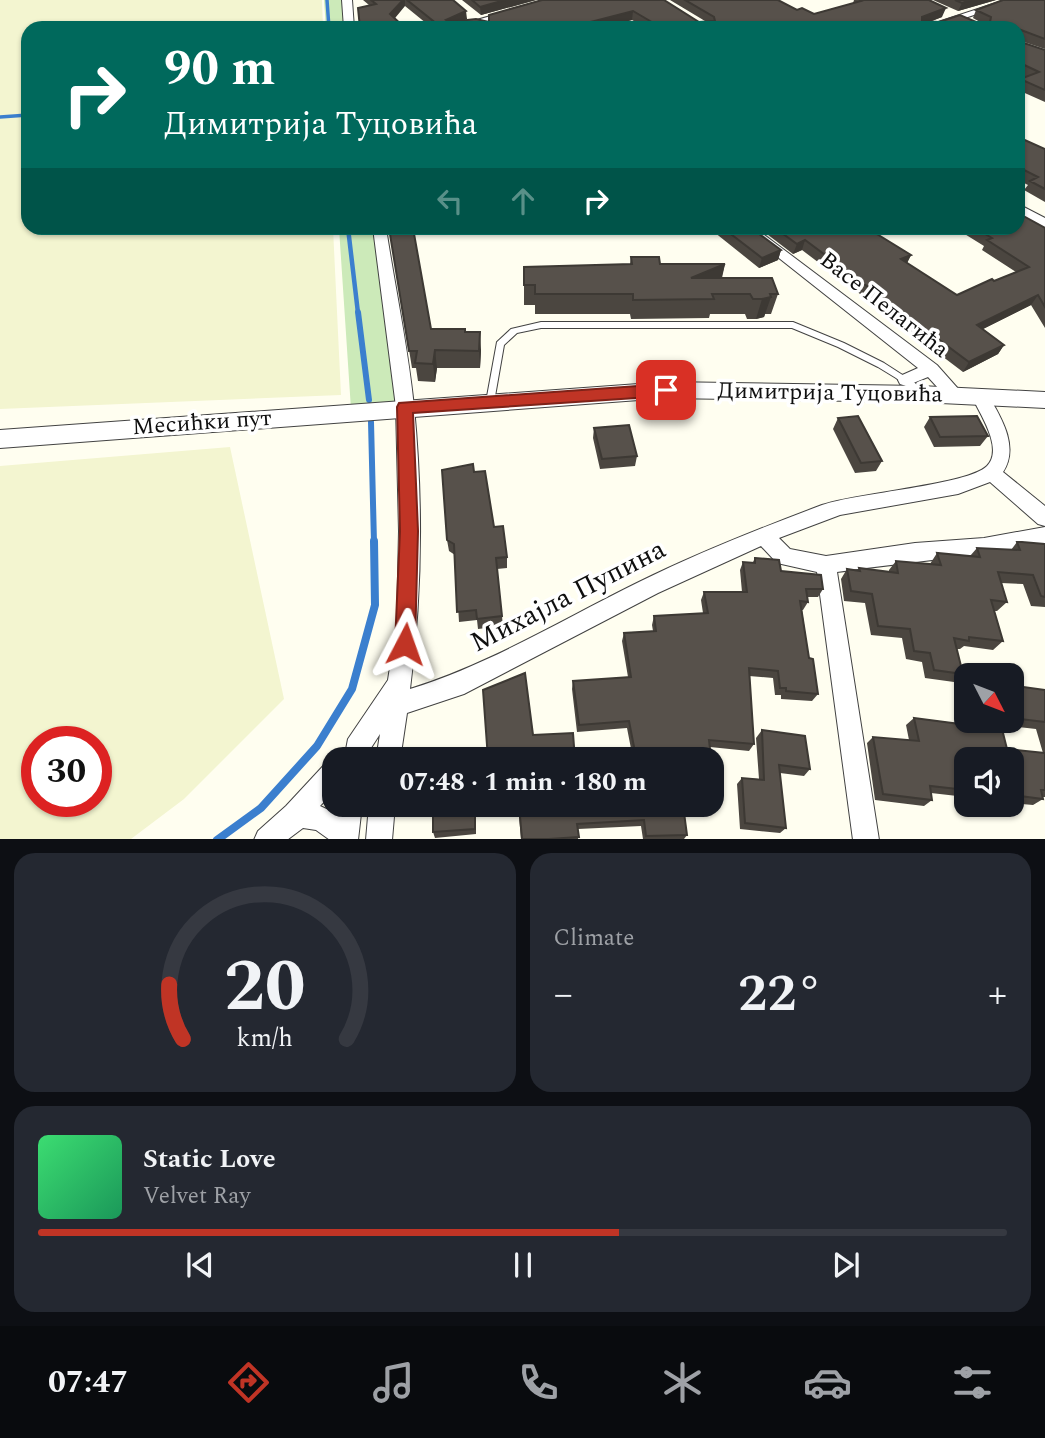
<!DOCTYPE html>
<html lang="en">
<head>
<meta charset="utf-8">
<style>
  body { margin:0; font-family:Spectral,serif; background:#242831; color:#f1f3f6; height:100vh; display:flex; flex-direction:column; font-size:26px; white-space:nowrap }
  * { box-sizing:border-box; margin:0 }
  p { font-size:23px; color:#9ea1a6 }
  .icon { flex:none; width:38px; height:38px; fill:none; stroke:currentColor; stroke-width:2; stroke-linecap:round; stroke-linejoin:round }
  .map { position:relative; height:839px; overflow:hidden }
  .drawer { display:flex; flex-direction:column; gap:14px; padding:14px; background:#0d0f14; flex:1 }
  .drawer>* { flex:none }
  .top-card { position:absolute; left:21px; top:21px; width:1004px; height:214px; border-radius:21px; box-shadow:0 2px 5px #0004; background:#00695c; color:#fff; overflow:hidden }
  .needle { width:46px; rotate:132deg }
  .buttons { position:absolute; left:954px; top:663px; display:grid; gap:14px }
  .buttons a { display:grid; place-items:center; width:70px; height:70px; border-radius:14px; background:#171b24; box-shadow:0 2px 5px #0004; font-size:35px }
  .speed { position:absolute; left:21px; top:726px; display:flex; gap:14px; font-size:35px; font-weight:700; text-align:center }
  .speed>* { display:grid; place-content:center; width:91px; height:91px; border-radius:50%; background:#171b24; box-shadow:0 2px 5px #0004; line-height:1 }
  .speed .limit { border:10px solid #d22; background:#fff; color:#111 }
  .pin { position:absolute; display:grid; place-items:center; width:60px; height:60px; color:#fff; margin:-30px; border-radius:14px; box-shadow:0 4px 10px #0006 }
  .me { position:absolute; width:77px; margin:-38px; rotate:4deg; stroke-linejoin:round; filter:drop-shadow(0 0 5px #0008) }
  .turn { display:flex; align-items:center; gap:24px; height:147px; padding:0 28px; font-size:32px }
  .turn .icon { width:91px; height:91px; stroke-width:2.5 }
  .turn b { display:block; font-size:49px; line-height:60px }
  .lanes { display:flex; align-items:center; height:66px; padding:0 28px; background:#0003; justify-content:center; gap:35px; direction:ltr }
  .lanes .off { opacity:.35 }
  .big { font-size:52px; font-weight:700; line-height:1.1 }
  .drawer .tile { flex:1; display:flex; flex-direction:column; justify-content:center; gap:10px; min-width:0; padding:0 24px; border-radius:21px; background:#242831 }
  .drawer .dial { align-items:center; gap:0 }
  .dial svg { height:182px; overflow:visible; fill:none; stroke:#363941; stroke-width:7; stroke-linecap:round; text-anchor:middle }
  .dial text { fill:#f1f3f6; stroke:none }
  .song { display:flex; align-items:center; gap:21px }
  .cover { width:84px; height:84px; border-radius:10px; background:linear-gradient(135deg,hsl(140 70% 55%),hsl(150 70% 35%)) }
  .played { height:7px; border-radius:4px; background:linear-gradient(90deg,#c03425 60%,#363941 60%) }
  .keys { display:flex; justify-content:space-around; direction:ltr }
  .heat { display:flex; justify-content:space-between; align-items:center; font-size:38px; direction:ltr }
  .drawer .tiles { flex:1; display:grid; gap:14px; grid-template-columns:1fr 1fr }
  .tile:last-child { grid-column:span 2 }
  .trip { position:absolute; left:322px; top:747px; width:402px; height:70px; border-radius:21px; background:#171b24; box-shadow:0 2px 5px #0004; font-weight:700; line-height:70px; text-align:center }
  .tabs { display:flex; height:112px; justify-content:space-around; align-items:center; background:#090b0e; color:#9ea1a6 }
  .tabs .icon { width:49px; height:49px }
  .tabs .selected { color:#c03425 }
  .tabs b { font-size:32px; color:#f1f3f6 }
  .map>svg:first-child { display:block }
</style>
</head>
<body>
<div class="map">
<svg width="1045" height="840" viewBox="0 0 1045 840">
  <rect width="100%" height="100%" fill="#fffef0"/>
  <path fill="#f3f5d0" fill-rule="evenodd" d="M0 0H322L323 28H28V228H333L341 395 0 409Z
    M230 447 284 699 184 799 131 839H0V466ZM37 742H96V802H37Z"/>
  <path fill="#cceab9" d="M324 0H345L347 28H326Z
    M339 228H377L401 404 351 409Z"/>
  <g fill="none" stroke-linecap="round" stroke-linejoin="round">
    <path stroke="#3b7fce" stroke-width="3.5" d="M327 0 329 28
      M0 117 28 115"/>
    <path stroke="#3b7fce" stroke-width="4.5" d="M348 228 358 313"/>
    <path stroke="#3b7fce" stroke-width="6" d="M358 312 369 400
      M371 422 374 543"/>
    <path stroke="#3b7fce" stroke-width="8" d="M217 840 261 808 317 746 352 689 375 605 374 541"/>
    <defs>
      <path id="service" d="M541 322H793L844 343 884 363 915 383 924 394 920 397 917 396 909 388 896 378 878 367 838 347 792 328H541L517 333 504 345 494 402 493 404H487L486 402 497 342 511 329Z"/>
      <path id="minor" d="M342 0H352L354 28H344Z
        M546 0H561L465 28H449Z
        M1005 0H1019L935 28H920Z
        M1018 204 1045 218V228L1018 214Z
        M373 228H386C395 287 408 347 414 407 423 500 422 596 410 689 491 664 565 618 641 581 700 552 761 528 822 505 856 493 968 485 987 466 1004 449 980 414 972 397L981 391 987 393C1000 416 1020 446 1003 472L1045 506V526L1038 524 990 482 958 494 840 515 779 538 790 549 826 556 915 543 984 538 1045 527V543C976 557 907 562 837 572L879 840H853L817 572 777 563 761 546 658 593 464 694 407 713 400 760H376L380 734 369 751 368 760H344L348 739 388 680 397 622 399 531 396 407Z
        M741 228H755L937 365 961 392 964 396 961 400H949L928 377 906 386 900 384 898 380 900 376 918 368Z
        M334 761V791L320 806 335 813 336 805H362L358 840H330L316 830 303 828 287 840H254L258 831 286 806 325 764Z
        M369 805H395L392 840H366Z"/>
      <path id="tertiary" d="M666 382 920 386 1045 392V408L920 402 666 398 0 448V430Z"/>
    </defs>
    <use href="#service" stroke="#424242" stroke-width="2"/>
    <use href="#minor" stroke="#424242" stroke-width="2"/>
    <use href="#tertiary" stroke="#424242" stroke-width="2"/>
    <use href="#service" fill="#fff" fill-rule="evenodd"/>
    <use href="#minor" fill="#fff" fill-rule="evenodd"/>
    <use href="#tertiary" fill="#fff" fill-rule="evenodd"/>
  </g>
  <path fill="#4b4640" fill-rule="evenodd" d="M363 0H453L467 19 464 20 489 22 664 0 699 22 705 21 670 0H778L797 10 814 14 853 3 854 0H929L942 17 929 22H980L973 18 976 10 1045 0V49L1021 41V42L1045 50V102L1018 90V81L1020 79 1026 77 1018 73V28H646L632 20 601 28H432L405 6 369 5Z
    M462 0H536L481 15Z
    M933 0H996L958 11Z
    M1018 137 1045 149V202L1024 190 1028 185 1018 180Z
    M389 228 431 329 465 332 481 350 480 368H437L435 382 418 381 416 368H412Z
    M703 228H751L781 250 778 260 759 268 709 228 705 229Z
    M759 228H867L911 255 907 263 957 295 1016 272 982 250 984 246 955 228H1045V328L1031 305 983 329 1004 345 998 354 963 372 802 250 793 254Z
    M921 228H951L931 235Z
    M631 257 660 264H725L722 278 778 294 771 314H765L764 317 756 319H747L745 314H710L709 318 631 319 630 314H535V305H524V267L630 264Z
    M930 417 988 436 980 446 934 447 924 427Z
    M838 418 882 461 876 471 855 473 833 429Z
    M594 428 637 456 635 466 600 469 593 438Z
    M474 472 494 527 507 557V568L497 569 503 626 478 629 477 620 459 622 455 555 449 551 447 540Z
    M1017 542 1045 544V607L1031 606 1023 584 1001 583 1007 602 997 611H994L1003 641 993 650 964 646 960 649H957L963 674 954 682 925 678 922 662 906 659 902 638 871 635 865 603 844 601 841 579 847 569 858 570 859 568 889 572V570L896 561 930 564 937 553 970 556 977 548 1011 550Z
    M755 558 823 589 818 597H807L808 602 803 610H802L809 658 818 694 812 701 781 699V695H775L773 678 749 676 754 744 749 751 710 747 707 755 633 759 627 728 577 732 572 689 573 681 628 677 622 641 624 633 653 631 652 625 654 616 703 613 701 600 704 592H742L740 570 743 562H753Z
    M994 673 1012 675 1016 686 1045 690V797H1043V799L1033 805 1012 803V760H966V797L931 793 932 800 924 806 875 800 867 743 873 737 909 740 906 725 914 718 972 725 971 721H1012V676H991ZM1001 725 1036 729 1043 753 1007 749Z
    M966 677V703L961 682Z
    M762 730 810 769 804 776 780 773 786 828 780 833 740 829 737 784 742 778 759 779 756 738Z
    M433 805H476V834L435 838 433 832Z
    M518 805H683L687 835 684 839H643L641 826 578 829V839H521Z"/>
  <path fill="#3d3934" d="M403 0H405V6L391 23 390 14Z
    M505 0H536L481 15 480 7Z
    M971 0H996L958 11 962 3Z
    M946 8 942 17 919 26 922 17Z
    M466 11 467 19 448 28 446 20Z
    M633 11 632 20 601 28H571Z
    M935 228H951L931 235Z
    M805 240 802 250 793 254 797 244Z
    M781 250 778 260 759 268 762 258Z
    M911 255 906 265 901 259Z
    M725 264 720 283 691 278Z
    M1038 295 1031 305 971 335 977 325Z
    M771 297 764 317 756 319 762 299Z
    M480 332 481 350 480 368 479 351Z
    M1004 345 998 354 963 372 969 362Z
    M435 350 437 368 435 382 433 364Z"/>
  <path fill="#57514b" stroke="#3d3934" stroke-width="2" d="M371 0H403L390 14 405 28H360L358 8 376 4Z
    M407 0H453L466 11 446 20 449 22 476 19 489 22V15L542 0H664L699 22 715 21 714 17 685 0H778L797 10 802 8 814 14 861 1 859 0H929L946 8 922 17V21L939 22 960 15 976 22H990L991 17 976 10 1003 0H1045V39L1021 30V42L1045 50V90L1020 79 1039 72 1018 62V28H662L633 11 571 27 572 28H442Z
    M472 0H505L480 7Z
    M955 0H971L962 3Z
    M1018 137 1045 149V189L1030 181 1038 177 1018 167Z
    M1018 213 1045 228V307L1038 295 977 325 1004 345 969 362 805 240 797 244 775 228H867L911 255 901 259 957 295 992 279 994 281 1029 267 987 240 992 238 975 228H1018Z
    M389 228H413L431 329H465V332H480L479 351 435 350 433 364 415 363 417 351H409Z
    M723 228H751L781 250 762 258Z
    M631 257H659L660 264H725L691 278H772L778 294H770L771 297 762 299H753L750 294H712L714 299 633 300V294H535V285H524V267L632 264Z
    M858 416 882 461 861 463 838 418Z
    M977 416 988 436 940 437 930 417Z
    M629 425 637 456 602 459 594 428Z
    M473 464 474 472 485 471 494 527 503 526 507 557 496 558 502 616 477 619 476 610 457 612 454 544 447 540 442 470Z
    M1017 542H1022L1045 544V597L1041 596 1033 575 998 572 1007 602 991 600 1003 641 969 637V641L954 638 963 674 934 670 930 653 914 651 910 629 878 626 872 594 851 591 847 569 860 571 859 568 898 573 896 561 941 565 937 553 980 557 977 548 1020 550Z
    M755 558 779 560 781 571 821 575 823 589H806L808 602 800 601 809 658 813 659 818 694 786 691V688H780L778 671 749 668 754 744 709 740 710 749 635 752 629 721 579 725 573 681 631 677 624 633 656 631 654 616 708 613 704 592H747L743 562 755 563Z
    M525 673 533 735 573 733 575 760H476L488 759 483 690Z
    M994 673 1012 675 1016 686 1045 690V722L1012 718V676H995Z
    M914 718 983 727 981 721H1000L1007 749 1045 753V790H1041L1043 799 1012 795V760H966V790L930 786 932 800 883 794 873 737 919 741Z
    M762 730 805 736 810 769 779 765 786 828 745 823 742 778 764 780Z
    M433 805H475V829L433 832Z
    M519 805H683L687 835 646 836 644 820 577 824 579 837 549 839H522Z"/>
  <path fill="#c03425" stroke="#7d2218" stroke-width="2" d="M666 384 674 390 666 396 413 413 418 531 415 644 412 651 405 653 398 651 395 644 400 531 397 407 399 403Z"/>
  <g text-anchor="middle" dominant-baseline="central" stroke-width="7" stroke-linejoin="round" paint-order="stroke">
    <g font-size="23" fill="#0f0f0f" stroke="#fff">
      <text transform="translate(884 305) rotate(38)">Васе Пелагића</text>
      <text transform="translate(830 393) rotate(1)">Димитрија Туцовића</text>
      <text transform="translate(202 423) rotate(-4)">Месићки пут</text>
    </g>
    <g font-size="28" fill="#0f0f0f" stroke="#fff">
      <text transform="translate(568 596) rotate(-27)">Михајла Пупина</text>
    </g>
  </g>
</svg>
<div class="buttons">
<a><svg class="needle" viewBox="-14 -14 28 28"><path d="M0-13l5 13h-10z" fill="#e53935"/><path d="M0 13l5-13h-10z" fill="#9ea1a6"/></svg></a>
<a><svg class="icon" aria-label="sound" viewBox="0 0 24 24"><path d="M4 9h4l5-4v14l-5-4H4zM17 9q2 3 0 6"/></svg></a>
</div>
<div class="speed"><div class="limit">30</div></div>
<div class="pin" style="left:666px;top:390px;background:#d93025"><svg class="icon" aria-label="arrive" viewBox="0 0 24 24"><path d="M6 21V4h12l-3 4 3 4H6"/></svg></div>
<svg class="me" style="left:405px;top:644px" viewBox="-20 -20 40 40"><path d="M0-17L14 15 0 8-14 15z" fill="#c03425" stroke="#fff" stroke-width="4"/></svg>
<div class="trip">07:48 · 1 min · 180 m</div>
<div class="top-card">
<div class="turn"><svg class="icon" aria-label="right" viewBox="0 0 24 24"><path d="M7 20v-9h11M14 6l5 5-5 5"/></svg><div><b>90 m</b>Димитрија Туцовића</div></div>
<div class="lanes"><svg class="icon off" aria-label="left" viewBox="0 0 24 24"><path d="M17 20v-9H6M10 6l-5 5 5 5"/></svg><svg class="icon off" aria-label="ahead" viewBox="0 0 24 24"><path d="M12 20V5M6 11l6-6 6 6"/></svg><svg class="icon" aria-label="right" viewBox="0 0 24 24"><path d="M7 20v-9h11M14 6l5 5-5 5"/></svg></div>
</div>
</div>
<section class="drawer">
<div class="tiles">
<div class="tile dial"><svg viewBox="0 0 100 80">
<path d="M14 69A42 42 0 1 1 86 69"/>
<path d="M14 69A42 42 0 0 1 8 45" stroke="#c03425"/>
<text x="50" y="56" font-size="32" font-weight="700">20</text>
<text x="50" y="72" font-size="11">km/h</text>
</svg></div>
<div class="tile"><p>Climate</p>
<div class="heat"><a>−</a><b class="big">22°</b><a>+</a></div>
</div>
<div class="tile">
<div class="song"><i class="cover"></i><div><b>Static Love</b><p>Velvet Ray</p></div></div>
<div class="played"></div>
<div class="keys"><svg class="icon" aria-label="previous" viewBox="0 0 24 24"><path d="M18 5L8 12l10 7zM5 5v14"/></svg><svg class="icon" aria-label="pause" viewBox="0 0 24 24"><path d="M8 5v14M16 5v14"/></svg><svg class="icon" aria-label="next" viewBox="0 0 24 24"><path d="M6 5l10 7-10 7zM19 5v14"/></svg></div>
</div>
</div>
</section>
<nav class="tabs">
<b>07:47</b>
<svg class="icon selected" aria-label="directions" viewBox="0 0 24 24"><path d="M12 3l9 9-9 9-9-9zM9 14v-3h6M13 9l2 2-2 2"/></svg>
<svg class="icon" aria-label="music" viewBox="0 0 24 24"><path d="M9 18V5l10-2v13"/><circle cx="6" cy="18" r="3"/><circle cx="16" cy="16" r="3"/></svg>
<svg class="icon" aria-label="phone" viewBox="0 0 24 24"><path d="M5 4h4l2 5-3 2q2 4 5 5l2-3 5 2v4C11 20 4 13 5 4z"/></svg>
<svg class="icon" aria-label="climate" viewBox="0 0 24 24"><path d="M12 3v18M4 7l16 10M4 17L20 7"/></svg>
<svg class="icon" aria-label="car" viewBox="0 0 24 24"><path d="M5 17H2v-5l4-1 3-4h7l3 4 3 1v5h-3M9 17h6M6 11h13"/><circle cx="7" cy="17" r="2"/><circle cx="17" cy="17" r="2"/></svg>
<svg class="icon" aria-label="filters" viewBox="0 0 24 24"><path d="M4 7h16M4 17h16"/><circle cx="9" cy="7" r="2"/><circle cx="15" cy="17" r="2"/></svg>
</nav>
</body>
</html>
